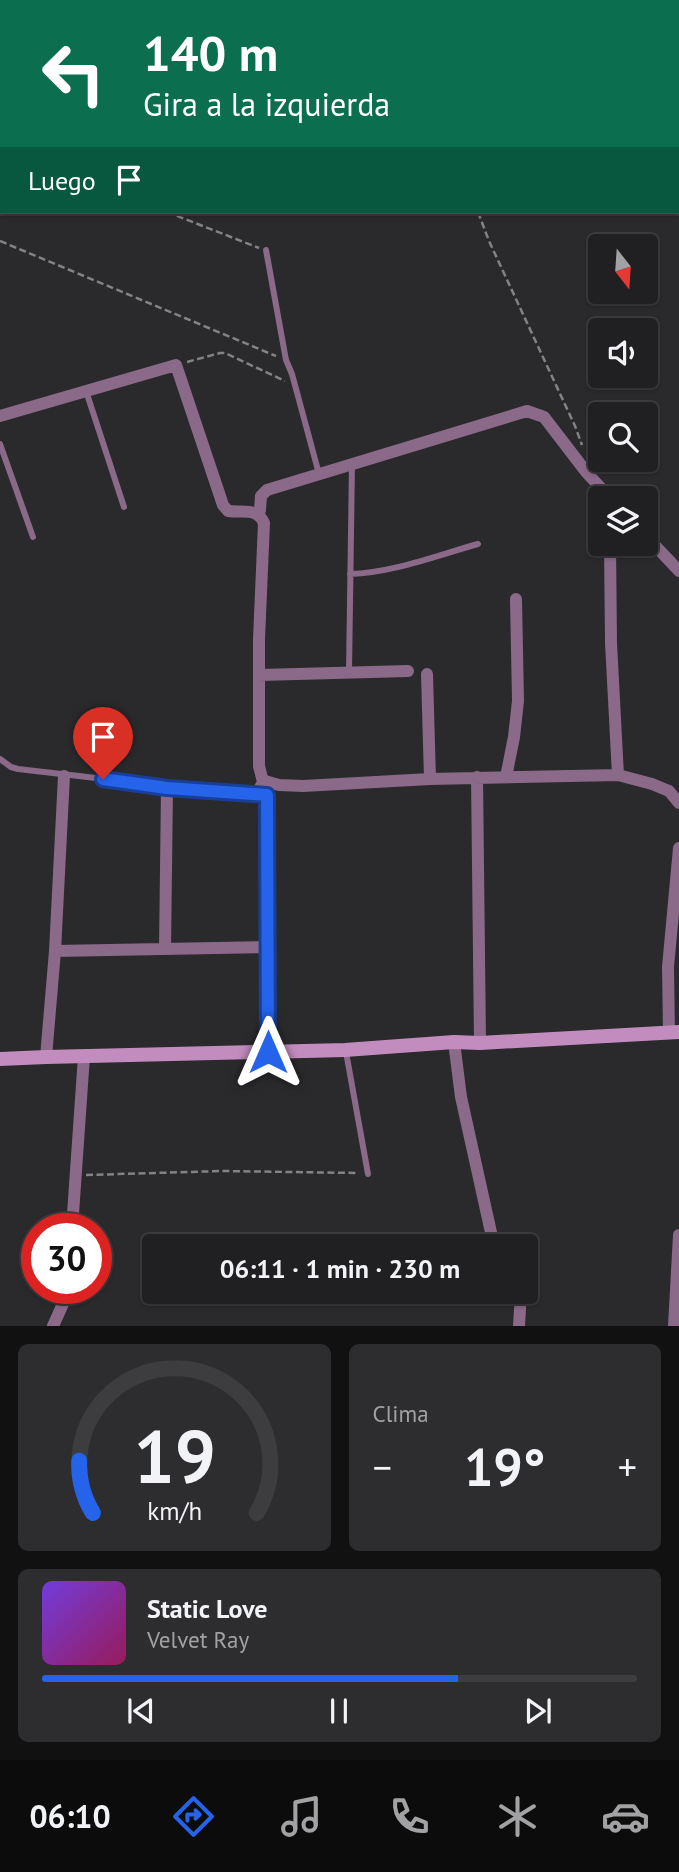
<!DOCTYPE html>
<html lang="es">
<head>
<meta charset="utf-8">
<style>
  body { margin:0; font-family:"PT Sans",sans-serif; background:#2d2c2e; color:#f1f3f6; height:100vh; display:flex; flex-direction:column; font-size:26px; white-space:nowrap }
  * { box-sizing:border-box; margin:0 }
  p { font-size:23px; color:#a2a2a5 }
  .icon { flex:none; width:38px; height:38px; fill:none; stroke:currentColor; stroke-width:2; stroke-linecap:round; stroke-linejoin:round }
  .map { position:relative; height:1326px; overflow:hidden }
  .panel { display:flex; flex-direction:column; gap:18px; padding:18px; background:#121112; flex:1 }
  .panel>* { flex:none }
  .banner { position:absolute; left:0px; top:0px; width:679px; height:214px; box-shadow:0 2px 5px #0004,0 0 0 2px #3d3d3f; background:#0b6e4f; color:#fff; overflow:hidden }
  .needle { width:46px; rotate:163deg }
  .fabs { position:absolute; left:588px; top:234px; display:grid; gap:14px }
  .fabs a { display:grid; place-items:center; width:70px; height:70px; border-radius:7px; background:#201f21; box-shadow:0 2px 5px #0004,0 0 0 2px #3d3d3f; font-size:35px }
  .speed { position:absolute; left:21px; top:1213px; display:flex; gap:14px; font-size:35px; font-weight:700; text-align:center }
  .speed>* { display:grid; place-content:center; width:91px; height:91px; border-radius:50%; background:#201f21; box-shadow:0 2px 5px #0004,0 0 0 2px #3d3d3f; line-height:1 }
  .speed .limit { border:10px solid #d22; background:#fff; color:#111 }
  .pin { position:absolute; display:grid; place-items:center; width:60px; height:60px; color:#fff; margin:-72px -30px; border-radius:50% 50% 50% 0; rotate:-45deg; box-shadow:0 0 7px #0007 }
  .pin .icon { rotate:45deg }
  .me { position:absolute; width:77px; margin:-38px; rotate:0deg; stroke-linejoin:round; filter:drop-shadow(0 0 5px #0008) }
  .turn { display:flex; align-items:center; gap:24px; height:147px; padding:0 28px; font-size:32px }
  .turn .icon { width:91px; height:91px; stroke-width:2.5 }
  .turn b { display:block; font-size:49px; line-height:60px }
  .then { display:flex; align-items:center; height:66px; padding:0 28px; background:#0003; gap:14px; font-size:26px }
  .big { font-size:52px; font-weight:600; line-height:1.1 }
  .panel .widget { flex:1; display:flex; flex-direction:column; justify-content:center; gap:10px; min-width:0; padding:0 24px; border-radius:10px; background:#2d2c2e }
  .panel .dial { align-items:center; gap:0 }
  .dial svg { height:182px; overflow:visible; fill:none; stroke:#3d3d3f; stroke-width:7; stroke-linecap:round; text-anchor:middle }
  .dial text { fill:#f1f3f6; stroke:none }
  .song { display:flex; align-items:center; gap:21px }
  .cover { width:84px; height:84px; border-radius:10px; background:linear-gradient(135deg,hsl(260 70% 55%),hsl(330 70% 35%)) }
  .played { height:7px; border-radius:4px; background:linear-gradient(90deg,#2563eb 70%,#3d3d3f 70%) }
  .keys { display:flex; justify-content:space-around; direction:ltr }
  .heat { display:flex; justify-content:space-between; align-items:center; font-size:38px; direction:ltr }
  .panel .tiles { flex:1; display:grid; gap:18px; grid-template-columns:1fr 1fr }
  .widget:last-child { grid-column:span 2 }
  .trip { position:absolute; left:142px; top:1234px; width:396px; height:70px; border-radius:7px; background:#201f21; box-shadow:0 2px 5px #0004,0 0 0 2px #3d3d3f; font-weight:600; line-height:70px; text-align:center }
  .tabs { display:flex; height:112px; justify-content:space-around; align-items:center; background:#0d0c0d; color:#a2a2a5 }
  .tabs .icon { width:49px; height:49px }
  .tabs .active { color:#2563eb }
  .tabs b { font-size:32px; color:#f1f3f6 }
  .map>svg:first-child { display:block }
</style>
</head>
<body>
<div class="map">
<svg width="679" height="1326" viewBox="0 0 679 1326">
  <rect width="100%" height="100%" fill="#2a292c"/>
  <g fill="none" stroke-linecap="round" stroke-linejoin="round">
    <path stroke="#838284" stroke-width="2.5" stroke-dasharray="7 3.5" stroke-linecap="butt" d="M162 0 166 2
      M0 36 2 37
      M0 139 2 140
      M167 212 259 248
      M478 212 489 241 575 426 582 445
      M0 241 276 356
      M187 362 220 353H225L285 381
      M86 1175 222 1171 359 1173"/>
    <path stroke="#8b6989" stroke-width="6" d="M266 250 286 360 292 374 319 474
      M86 391 124 507
      M0 444 33 537
      M350 574C392 573 438 555 478 544
      M349 672 352 464
      M0 759 11 767 18 769 122 781 167 788 267 795 254 792 262 778
      M346 1052 368 1174"/>
    <path stroke="#8b6989" stroke-width="12" d="M0 416 176 365 223 505 228 511C243 513 257 507 264 523L259 639V766L262 778 265 781 279 785 303 786 430 779 618 775 652 784 669 791 679 803
      M258 514 260 510 261 496 267 490 527 411 544 417 587 473 611 499
      M646 536 679 571
      M610 544 611 643 618 775
      M427 674 430 779
      M260 675 408 671
      M477 777 480 1043
      M506 777 514 737 518 701 516 599
      M267 795 268 1052
      M165 949 167 788
      M55 951 268 947
      M669 1032 668 967 679 848
      M454 1042 461 1097 494 1246
      M46 1057 55 951 64 776
      M72 1228 84 1056
      M53 1326 67 1295 68 1288
      M519 1326 521 1292
      M674 1326 679 1235"/>
    <path stroke="#c38cbf" stroke-width="14" d="M0 1059 46 1057 345 1050 454 1042 480 1043 679 1032"/>
  </g>
  <g fill="none" stroke-linecap="round" stroke-linejoin="round">
    <defs>
      <path id="route" d="M103 779 167 788 267 795 268 1052"/>
    </defs>
    <use href="#route" stroke="#184099" stroke-width="18"/>
    <use href="#route" stroke="#2563eb" stroke-width="12"/>
  </g>
</svg>
<div class="fabs">
<a><svg class="needle" viewBox="-14 -14 28 28"><path d="M0-13l5 13h-10z" fill="#e53935"/><path d="M0 13l5-13h-10z" fill="#a2a2a5"/></svg></a>
<a><svg class="icon" aria-label="sound" viewBox="0 0 24 24"><path d="M4 9h4l5-4v14l-5-4H4zM17 9q2 3 0 6"/></svg></a>
<a><svg class="icon" aria-label="search" viewBox="0 0 24 24"><circle cx="10" cy="10" r="6"/><path d="M15 15l6 6"/></svg></a>
<a><svg class="icon" aria-label="layers" viewBox="0 0 24 24"><path d="M12 4l9 5-9 5-9-5zM3 14l9 5 9-5"/></svg></a>
</div>
<div class="speed"><div class="limit">30</div></div>
<div class="pin" style="left:103px;top:779px;background:#d93025"><svg class="icon" aria-label="arrive" viewBox="0 0 24 24"><path d="M6 21V4h12l-3 4 3 4H6"/></svg></div>
<svg class="me" style="left:268px;top:1052px" viewBox="-20 -20 40 40"><path d="M0-17L14 15 0 8-14 15z" fill="#2563eb" stroke="#fff" stroke-width="4"/></svg>
<div class="trip">06:11 · 1 min · 230 m</div>
<div class="banner">
<div class="turn"><svg class="icon" aria-label="left" viewBox="0 0 24 24"><path d="M17 20v-9H6M10 6l-5 5 5 5"/></svg><div><b>140 m</b>Gira a la izquierda</div></div>
<div class="then">Luego<svg class="icon" aria-label="arrive" viewBox="0 0 24 24"><path d="M6 21V4h12l-3 4 3 4H6"/></svg></div>
</div>
</div>
<section class="panel">
<div class="tiles">
<div class="widget dial"><svg viewBox="0 0 100 80">
<path d="M14 69A42 42 0 1 1 86 69"/>
<path d="M14 69A42 42 0 0 1 8 46" stroke="#2563eb"/>
<text x="50" y="56" font-size="32" font-weight="700">19</text>
<text x="50" y="72" font-size="11">km/h</text>
</svg></div>
<div class="widget"><p>Clima</p>
<div class="heat"><a>−</a><b class="big">19°</b><a>+</a></div>
</div>
<div class="widget">
<div class="song"><i class="cover"></i><div><b>Static Love</b><p>Velvet Ray</p></div></div>
<div class="played"></div>
<div class="keys"><svg class="icon" aria-label="previous" viewBox="0 0 24 24"><path d="M18 5L8 12l10 7zM5 5v14"/></svg><svg class="icon" aria-label="pause" viewBox="0 0 24 24"><path d="M8 5v14M16 5v14"/></svg><svg class="icon" aria-label="next" viewBox="0 0 24 24"><path d="M6 5l10 7-10 7zM19 5v14"/></svg></div>
</div>
</div>
</section>
<nav class="tabs">
<b>06:10</b>
<svg class="icon active" aria-label="directions" viewBox="0 0 24 24"><path d="M12 3l9 9-9 9-9-9zM9 14v-3h6M13 9l2 2-2 2"/></svg>
<svg class="icon" aria-label="music" viewBox="0 0 24 24"><path d="M9 18V5l10-2v13"/><circle cx="6" cy="18" r="3"/><circle cx="16" cy="16" r="3"/></svg>
<svg class="icon" aria-label="phone" viewBox="0 0 24 24"><path d="M5 4h4l2 5-3 2q2 4 5 5l2-3 5 2v4C11 20 4 13 5 4z"/></svg>
<svg class="icon" aria-label="climate" viewBox="0 0 24 24"><path d="M12 3v18M4 7l16 10M4 17L20 7"/></svg>
<svg class="icon" aria-label="car" viewBox="0 0 24 24"><path d="M5 17H2v-5l4-1 3-4h7l3 4 3 1v5h-3M9 17h6M6 11h13"/><circle cx="7" cy="17" r="2"/><circle cx="17" cy="17" r="2"/></svg>
</nav>
</body>
</html>
